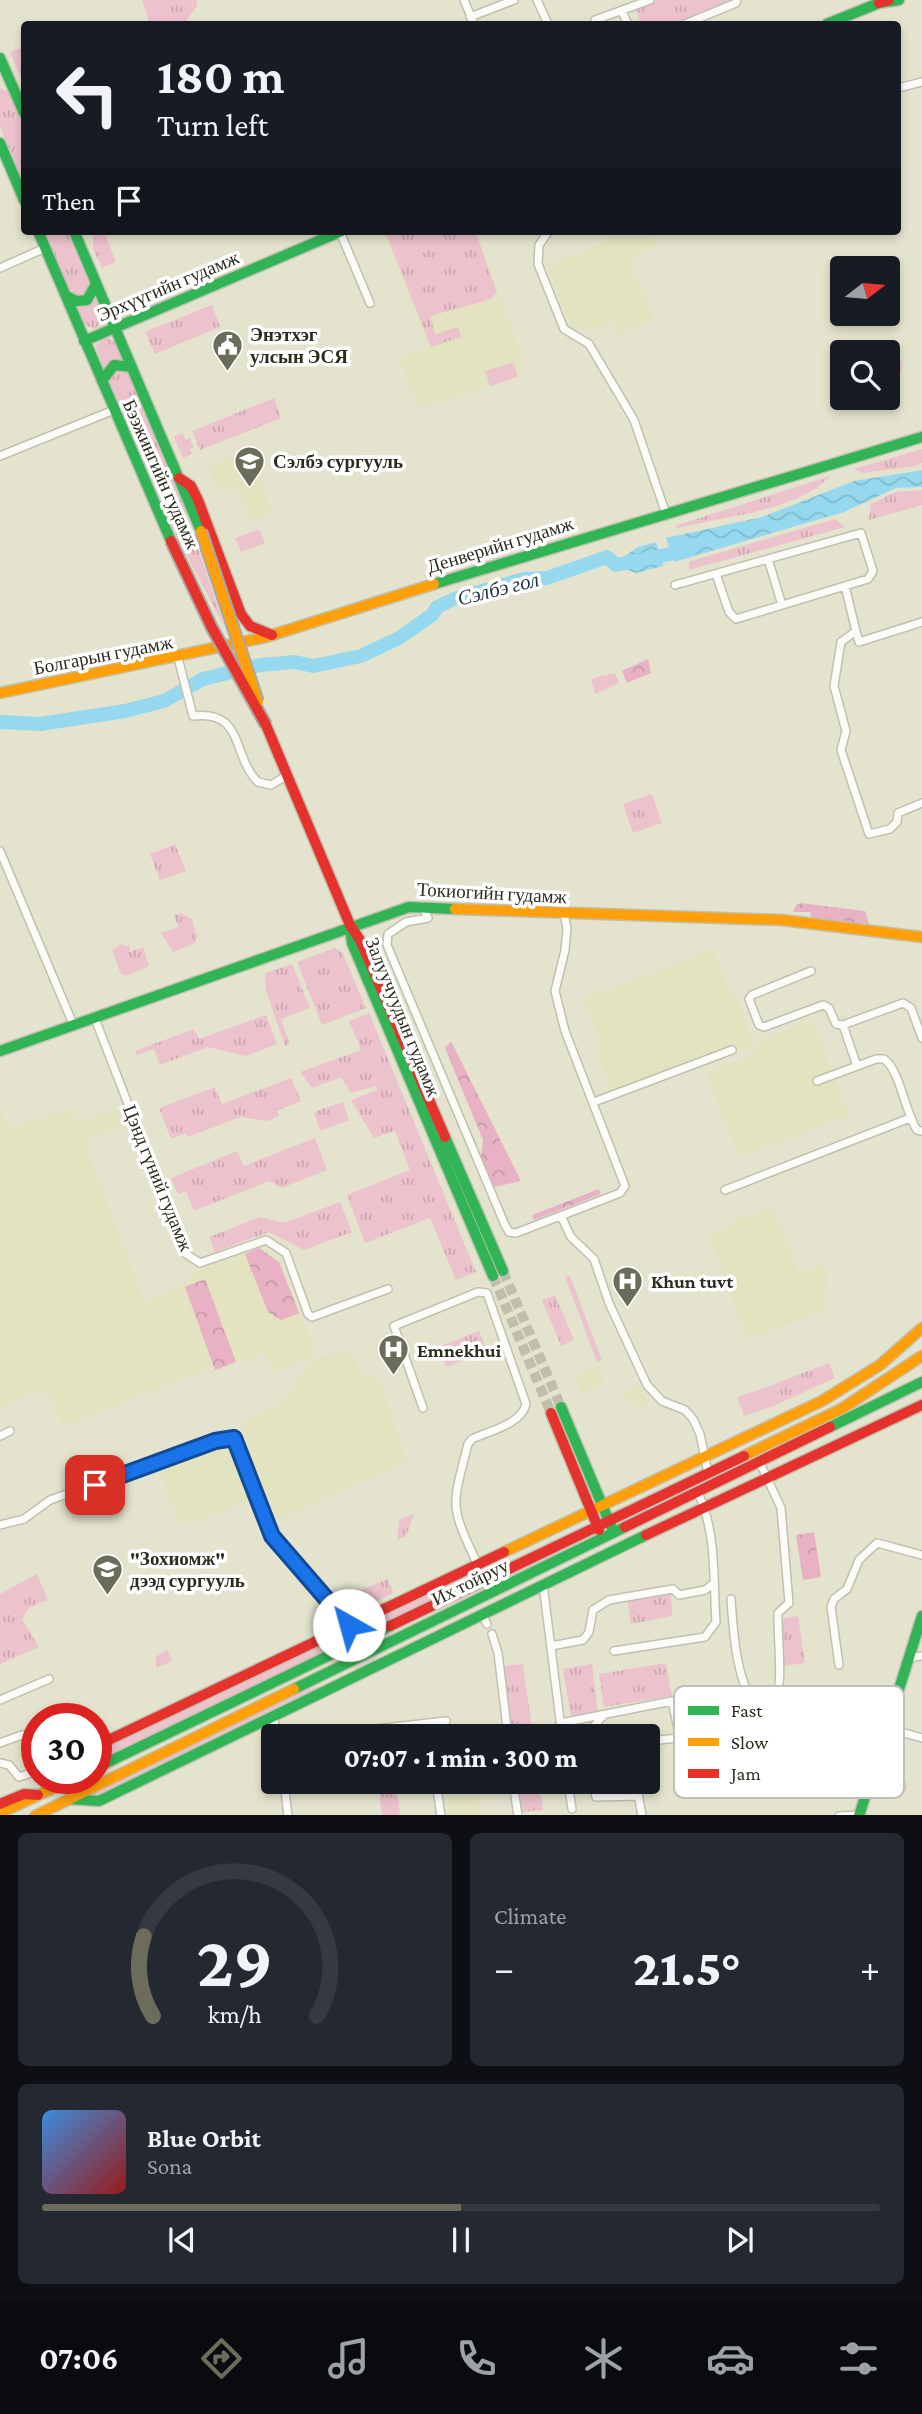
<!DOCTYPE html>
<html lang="en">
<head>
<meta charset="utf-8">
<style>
  body { margin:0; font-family:"Crimson Pro",serif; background:#242831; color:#f1f3f6; height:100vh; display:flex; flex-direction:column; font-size:26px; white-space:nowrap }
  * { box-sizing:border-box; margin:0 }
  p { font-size:23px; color:#9ea1a6 }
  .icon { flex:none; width:38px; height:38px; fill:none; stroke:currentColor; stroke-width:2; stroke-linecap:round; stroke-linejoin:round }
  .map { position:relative; height:1815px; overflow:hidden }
  .side { display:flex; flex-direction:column; gap:18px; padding:18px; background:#0d0f14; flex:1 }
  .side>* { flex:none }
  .hud { position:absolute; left:21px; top:21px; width:880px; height:214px; border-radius:7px; box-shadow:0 4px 10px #0003; background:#171b24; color:#f1f3f6; overflow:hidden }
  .needle { width:46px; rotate:74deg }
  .fabs { position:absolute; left:830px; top:256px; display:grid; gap:14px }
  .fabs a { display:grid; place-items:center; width:70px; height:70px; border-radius:7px; background:#171b24; box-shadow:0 4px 10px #0003; font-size:35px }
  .speed { position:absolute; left:21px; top:1703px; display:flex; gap:14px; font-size:35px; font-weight:700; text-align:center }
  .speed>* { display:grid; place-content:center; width:91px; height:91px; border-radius:50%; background:#171b24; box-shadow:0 4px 10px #0003; line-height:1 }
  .speed .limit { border:10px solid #d22; background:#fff; color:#111 }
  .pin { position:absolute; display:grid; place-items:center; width:60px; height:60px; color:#fff; margin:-30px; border-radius:14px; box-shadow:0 4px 10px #0006 }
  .me { position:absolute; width:77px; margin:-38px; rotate:322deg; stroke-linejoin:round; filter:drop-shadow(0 0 5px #0008) }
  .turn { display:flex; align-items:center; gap:24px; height:147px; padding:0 21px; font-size:32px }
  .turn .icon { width:91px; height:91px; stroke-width:2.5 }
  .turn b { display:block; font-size:49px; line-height:60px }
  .then { display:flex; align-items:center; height:66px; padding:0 21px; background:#0003; gap:14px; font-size:26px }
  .big { font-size:52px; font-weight:800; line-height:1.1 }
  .side .card { flex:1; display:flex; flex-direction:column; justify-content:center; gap:10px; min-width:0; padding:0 24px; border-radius:10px; background:#242831 }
  .side .dial { align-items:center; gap:0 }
  .dial svg { height:182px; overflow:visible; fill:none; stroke:#363941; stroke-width:7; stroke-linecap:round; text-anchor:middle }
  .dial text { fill:#f1f3f6; stroke:none }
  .song { display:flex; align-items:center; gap:21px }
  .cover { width:84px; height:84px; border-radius:10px; background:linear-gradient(135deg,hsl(210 70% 55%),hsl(0 70% 35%)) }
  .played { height:7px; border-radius:4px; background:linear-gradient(90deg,#6c6c5b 50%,#363941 50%) }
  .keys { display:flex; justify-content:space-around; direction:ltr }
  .heat { display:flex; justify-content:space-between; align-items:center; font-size:38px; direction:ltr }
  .side .tiles { flex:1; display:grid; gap:18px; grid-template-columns:1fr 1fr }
  .card:last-child { grid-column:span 2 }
  .trip { position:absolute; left:261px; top:1724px; width:399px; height:70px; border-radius:7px; background:#171b24; box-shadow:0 4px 10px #0003; font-weight:800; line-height:70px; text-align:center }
  .tabs { display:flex; height:112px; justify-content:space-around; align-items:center; background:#090b0e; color:#9ea1a6 }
  .tabs .icon { width:49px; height:49px }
  .tabs .current { color:#6c6c5b }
  .tabs b { font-size:32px; color:#f1f3f6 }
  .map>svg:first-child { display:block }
</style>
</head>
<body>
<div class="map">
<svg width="922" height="1816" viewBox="0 0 922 1816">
  <defs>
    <pattern id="forest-crowns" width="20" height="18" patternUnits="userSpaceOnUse" patternTransform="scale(1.75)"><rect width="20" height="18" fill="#e8b2c4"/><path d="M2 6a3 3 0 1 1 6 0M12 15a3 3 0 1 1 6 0" fill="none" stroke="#c799a8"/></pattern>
    <pattern id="park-tufts" width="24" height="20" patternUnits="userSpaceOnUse" patternTransform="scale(1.75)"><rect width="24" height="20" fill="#ecc2cc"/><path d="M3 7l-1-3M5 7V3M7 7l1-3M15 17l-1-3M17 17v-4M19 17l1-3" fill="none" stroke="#cba7af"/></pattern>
    <pattern id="water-waves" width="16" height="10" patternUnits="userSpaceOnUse" patternTransform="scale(1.75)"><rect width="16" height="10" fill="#96d9ef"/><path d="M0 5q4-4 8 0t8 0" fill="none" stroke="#81bacc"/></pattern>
  </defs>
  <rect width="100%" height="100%" fill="#e4e4ce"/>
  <path fill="#e2e3bf" d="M383 231H476L520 353 522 376 420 408 399 360 429 347Z
    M619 231H649L656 246 634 256 633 273 654 318 620 334 612 321 587 332 584 327 573 331 547 266 607 241 606 237Z
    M248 452 273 512 251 521 236 485 218 492 208 468Z
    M713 948 730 995 737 998 754 1046 690 1072 687 1067 612 1092 599 1055 603 1049 584 998 650 975Z
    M812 1021 849 1115 739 1157 706 1072 753 1056 758 1041Z
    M0 1106 8 1130 72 1108 144 1302 177 1288 207 1369 63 1426 47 1389 0 1406Z
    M117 1108 124 1127 84 1139 79 1123Z
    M768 1208 776 1215 798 1273 823 1265 828 1277 823 1311 747 1339 710 1235 729 1228 734 1221Z
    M259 1246 281 1262 316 1354 273 1373 265 1352 211 1374 178 1285 194 1279 195 1271Z
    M351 1351 362 1379 377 1375 407 1461 273 1521 242 1437 245 1420 276 1408 318 1357Z
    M597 1365 605 1384 581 1393 574 1375Z
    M640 1385 648 1404 639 1408 634 1398 627 1401 623 1393Z
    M230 1443 236 1445 253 1499 181 1526 160 1471Z
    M444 1782H476L480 1815H449Z"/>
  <path fill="#ecc2cc" d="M894 355 901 362V371L887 378V358Z
    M513 362 518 377 490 386 485 371Z
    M259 529 265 543 241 552 235 538Z
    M570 1276 602 1360 597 1362 565 1277Z
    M764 1388 771 1407 744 1416 737 1397Z
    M479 1569 483 1576 96 1762V1752Z
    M327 1685 98 1797 81 1798 290 1694Z
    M889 1786a9 9 0 1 1 18 0a9 9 0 1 1-18 0Z"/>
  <path fill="url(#forest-crowns)" d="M648 659 651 673 627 683 622 671Z
    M801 903 865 911 869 924 810 918 811 912H793L796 905Z
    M451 1041 521 1181 494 1187 481 1156 483 1140 445 1048Z
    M599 1189 601 1194 534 1220 532 1215Z
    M259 1248 279 1262 299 1313 281 1320 268 1312 245 1254Z
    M205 1279 236 1362 215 1370 185 1287Z
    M814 1532 821 1577 803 1580 796 1535Z"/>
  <path fill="url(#park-tufts)" d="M142 0H197V6L184 24H150Z
    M657 0H728L729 3 677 24H641L635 9Z
    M24 47V85L10 52Z
    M0 88C29 94 24 162 24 184L0 127Z
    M44 231H68L91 285 84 299 71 293Z
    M93 231H104L116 262 102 268 93 249Z
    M385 231H475L497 292 491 299 430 316 435 334 458 327 461 337 431 347Z
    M95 295 104 320 95 329 85 325 76 304Z
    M212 305 220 327 155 354 145 332Z
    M105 337 114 341 124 363 104 371 96 346Z
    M126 369 182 502 226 630 178 539 109 381 110 371Z
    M274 398 281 418 200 450 192 431Z
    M182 433 186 440 190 438 193 447 190 449 192 454 183 458 174 437Z
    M922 449V463L915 466 862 473 854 469Z
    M830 476C799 511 721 517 678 528L675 526Z
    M922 490V505L869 520 871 504 895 492Z
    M835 519 845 527 689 570V562L694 560Z
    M615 673 619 683 595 694 591 679Z
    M652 794 662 823 633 833 623 804Z
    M175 844 186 871 160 880 150 854Z
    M181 913 192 919 197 937 195 943 173 952 161 933 178 927 174 915Z
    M123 943 124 946 129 945 130 952 143 947 149 966 126 976 121 974 112 950Z
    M335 948 342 952 366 1008 322 1025 297 962Z
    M292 964 310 1008 281 1019 290 1044 285 1046 266 991 265 973Z
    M369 1013 476 1272 456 1280 430 1218 365 1243 347 1195 410 1170 395 1131 374 1138 351 1100 377 1090 376 1086 351 1093 341 1077 312 1088 300 1072 361 1050 349 1021Z
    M266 1015 277 1044 246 1056 208 1047 160 1065 154 1049 137 1055 135 1051 194 1029 199 1039Z
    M291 1078 301 1101 276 1111 279 1116 267 1121 240 1117 188 1137 186 1133 171 1139 159 1108 215 1087 222 1104Z
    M343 1102 349 1120 320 1131 314 1112Z
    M315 1138 327 1170 282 1188 269 1181 194 1211 186 1191 178 1194 171 1178 237 1151 244 1166Z
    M340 1202 352 1232 304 1250 269 1232 215 1252 209 1237 260 1217 284 1223Z
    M555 1295 574 1340 561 1346 542 1300Z
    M479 1331 487 1351 446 1367 438 1347Z
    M829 1363 835 1378 771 1407 764 1388Z
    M414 1514 406 1536 397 1540 399 1520Z
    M37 1574 48 1600 29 1608 22 1619 39 1647 0 1664V1594Z
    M387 1579 394 1593 348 1614 344 1603 348 1596Z
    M671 1592 672 1616 631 1624 627 1600Z
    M798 1616 805 1663 784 1666 779 1619Z
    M167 1649 172 1661 156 1668V1657Z
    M666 1663 672 1696 604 1707 599 1674Z
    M523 1664 533 1736H511L503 1666Z
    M592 1664 598 1711 571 1717 563 1669Z
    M415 1728 416 1736H357Z
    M378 1782H396L400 1815H382Z
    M517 1782H539L543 1810 520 1812Z"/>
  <path fill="url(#water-waves)" d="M922 470V487L896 488 844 512 674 562 666 538 762 517 854 481Z
    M656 542 663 566 636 573 611 565 638 547Z"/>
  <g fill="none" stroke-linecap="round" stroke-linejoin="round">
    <path stroke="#96d9ef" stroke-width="14" d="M0 722 40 724 125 711 164 701 203 679 260 665 295 662 313 666 361 656 399 638 432 615 437 607 454 599 524 579 547 578 607 557 616 565 690 550"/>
    <path stroke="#bfbfab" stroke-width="10" stroke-dasharray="10 5" stroke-linecap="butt" d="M503 1271 561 1407
      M493 1276 551 1413"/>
    <defs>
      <path id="street" d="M464 0 474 24
        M537 0 548 24
        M622 12 628 24
        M470 17 514 0
        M595 20 650 0
        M685 24 736 3 737 0
        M898 88 922 82
        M549 231 539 245 538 264 564 329 589 344 634 420 666 514
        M340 232 370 303
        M0 268 45 248
        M0 456 114 410
        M768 559 782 605
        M675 585 861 533 873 571 868 579 736 619 729 612 716 574
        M845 586 856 631 841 642 834 686 846 731 841 750 869 834 890 829 897 822 898 813 922 803
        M856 631 859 642 922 622
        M178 658 193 716C245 710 231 755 258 782L271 785 286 776
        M0 851 73 1024
        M422 906 428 918 406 922 388 934 387 945 505 1225 509 1232 516 1233 620 1193 625 1186 565 1031 555 991 565 950 567 928 564 914
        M811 971 752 995 749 999 759 1025 764 1027 823 1005 829 1008 836 1024 843 1025 903 1003 911 1008 922 1038
        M94 1016 186 1254 200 1263 266 1240 286 1253 308 1314 312 1317 388 1289
        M843 1025 857 1066
        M817 1081 876 1059H884C900 1070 905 1112 917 1130L922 1131
        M594 1102 732 1050
        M725 1190 910 1118
        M561 1216 571 1237 594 1259 609 1303 647 1385 662 1401 685 1410 693 1419 700 1434 708 1473
        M423 1408 394 1326 478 1292 487 1293 526 1404C522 1424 489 1431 472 1439L468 1444C452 1507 449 1504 477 1563
        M0 1436 10 1431
        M0 1525 24 1519 50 1500 215 1441 234 1438 272 1536 349 1625
        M543 1584 562 1736
        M731 1599C733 1627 736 1686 757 1705H807L822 1700 897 1692
        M482 1614 487 1624
        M492 1634 498 1653 508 1736
        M551 1646 583 1640 589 1632 593 1610 609 1600 673 1589 679 1595 705 1590 713 1584
        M614 1651 705 1637 716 1622C713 1578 717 1534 698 1493
        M908 1658 922 1656
        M839 1665 831 1607 834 1599 847 1589 859 1560 877 1543 922 1555
        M750 1699C758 1697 771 1697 777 1691 783 1684 777 1628 778 1613L789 1603 781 1508 760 1463
        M0 1700 49 1679
        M273 1715 277 1736
        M561 1723 672 1701 685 1761 697 1779 875 1764
        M886 1728 922 1738
        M345 1736 349 1732 446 1721
        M585 1736 604 1715
        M648 1741 679 1738
        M0 1743 22 1735H37
        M0 1763 9 1765 19 1777 37 1771
        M284 1782 288 1816
        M338 1782 342 1784 365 1782
        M436 1782 441 1816
        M513 1782 518 1816
        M568 1782 572 1809
        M593 1782 596 1797 638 1796
        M636 1782 642 1816
        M839 1816 859 1815"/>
      <path id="fast" d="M827 24 879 3 899 0
        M0 58 24 113
        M0 143 24 200
        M38 231 171 541
        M74 231 201 531
        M66 296 77 301 87 300 96 284
        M84 341 342 231
        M102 381 114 365 132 367
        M434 584 922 437
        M350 928 352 943 493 1276
        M0 1051 409 907 455 909
        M445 1137 503 1271
        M561 1407 611 1526
        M830 1427 922 1382
        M294 1689 625 1527
        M96 1768 390 1626
        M69 1799 99 1801 646 1535
        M859 1816 922 1616"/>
      <path id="slow" d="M0 693 266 637 434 584
        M455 909 782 920 922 937
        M744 1456 843 1408 922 1356
        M504 1552 822 1401 880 1365 922 1328
        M0 1813 75 1778
        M35 1816 294 1689"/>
      <path id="jam" d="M879 3 889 0
        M179 478 191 486 198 500 241 614 250 626 272 635
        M266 725 350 925 360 940 445 1137
        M551 1413 599 1530
        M625 1527 830 1427
        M646 1535 922 1405
        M390 1626 744 1456
        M96 1746 504 1552
        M0 1804 24 1794 38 1795"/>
    </defs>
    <use href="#street" stroke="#c0c0af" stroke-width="10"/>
    <use href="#fast" stroke="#c0c0af" stroke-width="13"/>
    <use href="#slow" stroke="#c0c0af" stroke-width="13"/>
    <use href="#jam" stroke="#c0c0af" stroke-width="13"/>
    <use href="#street" stroke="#fbfbf8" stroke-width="7"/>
    <use href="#fast" stroke="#30b455" stroke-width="10"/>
    <use href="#slow" stroke="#ff9f0a" stroke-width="10"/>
    <use href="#jam" stroke="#e5322d" stroke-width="10"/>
    <defs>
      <path id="slow-bridge" d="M201 531 258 702"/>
      <path id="jam-bridge" d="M171 541 212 628 266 725"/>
    </defs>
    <use href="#slow-bridge" stroke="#a9a8a5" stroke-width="14" stroke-linecap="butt"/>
    <use href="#jam-bridge" stroke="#a9a8a5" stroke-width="14" stroke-linecap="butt"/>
    <use href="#slow-bridge" stroke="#ff9f0a" stroke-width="10"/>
    <use href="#jam-bridge" stroke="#e5322d" stroke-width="10"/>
  </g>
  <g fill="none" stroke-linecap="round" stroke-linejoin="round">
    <defs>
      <path id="route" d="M95 1485 215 1441 234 1438 272 1536 349 1625"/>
    </defs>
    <use href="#route" stroke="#114b97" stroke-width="18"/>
    <use href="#route" stroke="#1a73e8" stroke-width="12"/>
  </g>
  <defs>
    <symbol id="civic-pin" viewBox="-11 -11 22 30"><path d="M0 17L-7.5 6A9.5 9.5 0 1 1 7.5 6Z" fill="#6c6c5b" stroke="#fff"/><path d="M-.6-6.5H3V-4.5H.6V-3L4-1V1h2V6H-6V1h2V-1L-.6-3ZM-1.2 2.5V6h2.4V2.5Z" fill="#fff"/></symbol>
    <symbol id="school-pin" viewBox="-11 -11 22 30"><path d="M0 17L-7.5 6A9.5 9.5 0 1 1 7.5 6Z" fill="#6c6c5b" stroke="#fff"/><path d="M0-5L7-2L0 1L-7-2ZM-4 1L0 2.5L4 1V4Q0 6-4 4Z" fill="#fff"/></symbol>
    <symbol id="hospital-pin" viewBox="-11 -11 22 30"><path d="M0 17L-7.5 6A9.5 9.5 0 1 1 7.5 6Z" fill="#6c6c5b" stroke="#fff"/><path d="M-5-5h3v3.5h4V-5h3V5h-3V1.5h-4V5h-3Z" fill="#fff"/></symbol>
    <symbol id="university-pin" viewBox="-11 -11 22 30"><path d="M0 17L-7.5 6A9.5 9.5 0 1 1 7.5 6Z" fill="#6c6c5b" stroke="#fff"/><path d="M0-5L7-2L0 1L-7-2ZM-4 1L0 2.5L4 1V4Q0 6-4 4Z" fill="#fff"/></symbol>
  </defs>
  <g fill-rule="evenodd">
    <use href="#civic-pin" x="210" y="328" width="35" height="47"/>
    <use href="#school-pin" x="232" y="444" width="35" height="47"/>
    <use href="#hospital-pin" x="610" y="1264" width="35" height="47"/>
    <use href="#hospital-pin" x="376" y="1332" width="35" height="47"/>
    <use href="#university-pin" x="90" y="1552" width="35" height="47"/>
  </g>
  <g text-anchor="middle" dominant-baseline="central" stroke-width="7" stroke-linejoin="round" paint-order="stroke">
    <g font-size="19" fill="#2c2c1d" stroke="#fff">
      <text transform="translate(168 286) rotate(-23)">Эрхүүгийн гудамж</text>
      <text transform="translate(161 474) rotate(66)">Бээжингийн гудамж</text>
      <text transform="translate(500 545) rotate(-17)">Денверийн гудамж</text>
      <text transform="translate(103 655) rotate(-11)">Болгарын гудамж</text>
      <text transform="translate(492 893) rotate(3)">Токиогийн гудамж</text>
      <text transform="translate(403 1017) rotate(68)">Залуучуудын гудамж</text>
      <text transform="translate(158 1178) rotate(68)">Цэнд гүний гудамж</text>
      <text transform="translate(470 1582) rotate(-26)">Их тойруу</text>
    </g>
    <g font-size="19" font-weight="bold" fill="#2c2c1d" stroke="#fff" text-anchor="start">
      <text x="250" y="334">Энэтхэг<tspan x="250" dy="22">улсын ЭСЯ</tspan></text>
      <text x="273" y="461">Сэлбэ сургууль</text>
      <text x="651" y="1281">Khun tuvt</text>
      <text x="417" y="1350">Emnekhui</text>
      <text x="130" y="1558">"Зохиомж"<tspan x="130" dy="22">дээд сургууль</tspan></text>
    </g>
    <g font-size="21" font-style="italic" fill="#1e343e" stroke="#fff">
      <text transform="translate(498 589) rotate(-14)">Сэлбэ гол</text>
    </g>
  </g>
  <rect x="674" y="1686" width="230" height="112" rx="10" fill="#fff" stroke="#c0c0bb" stroke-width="2"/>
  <rect x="688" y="1706" width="31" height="9" fill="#30b455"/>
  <rect x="688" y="1738" width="31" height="8" fill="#ff9f0a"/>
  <rect x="688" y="1769" width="31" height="9" fill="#e5322d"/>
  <g font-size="19" fill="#2c2c1d">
    <text x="731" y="1717">Fast</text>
    <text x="731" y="1749">Slow</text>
    <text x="731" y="1780">Jam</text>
  </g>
</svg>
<div class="fabs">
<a><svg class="needle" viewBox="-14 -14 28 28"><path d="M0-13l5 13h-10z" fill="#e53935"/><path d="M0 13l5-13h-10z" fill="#9ea1a6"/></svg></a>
<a><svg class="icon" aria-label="search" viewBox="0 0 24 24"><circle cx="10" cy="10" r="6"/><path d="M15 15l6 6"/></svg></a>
</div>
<div class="speed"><div class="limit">30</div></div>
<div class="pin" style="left:95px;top:1485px;background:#d93025"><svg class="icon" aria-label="arrive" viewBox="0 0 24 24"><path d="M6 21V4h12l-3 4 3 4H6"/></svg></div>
<svg class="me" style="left:349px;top:1625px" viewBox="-20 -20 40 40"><circle r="19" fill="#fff"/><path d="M0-13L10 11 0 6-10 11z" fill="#1a73e8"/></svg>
<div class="trip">07:07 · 1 min · 300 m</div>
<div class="hud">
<div class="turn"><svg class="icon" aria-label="left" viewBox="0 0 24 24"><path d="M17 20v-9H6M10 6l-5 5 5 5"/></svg><div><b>180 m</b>Turn left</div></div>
<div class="then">Then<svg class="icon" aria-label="arrive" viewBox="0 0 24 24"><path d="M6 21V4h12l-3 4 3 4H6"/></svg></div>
</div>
</div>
<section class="side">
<div class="tiles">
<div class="card dial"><svg viewBox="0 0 100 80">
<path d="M14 69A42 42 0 1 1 86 69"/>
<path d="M14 69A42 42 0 0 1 10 34" stroke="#6c6c5b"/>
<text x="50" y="56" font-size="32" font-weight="700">29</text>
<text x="50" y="72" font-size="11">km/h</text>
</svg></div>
<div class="card"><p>Climate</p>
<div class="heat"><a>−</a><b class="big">21.5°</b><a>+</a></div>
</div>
<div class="card">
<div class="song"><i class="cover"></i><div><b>Blue Orbit</b><p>Sona</p></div></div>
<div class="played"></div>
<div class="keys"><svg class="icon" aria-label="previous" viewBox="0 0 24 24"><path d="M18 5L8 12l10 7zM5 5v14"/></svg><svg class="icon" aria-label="pause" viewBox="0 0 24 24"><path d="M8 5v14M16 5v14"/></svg><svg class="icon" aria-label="next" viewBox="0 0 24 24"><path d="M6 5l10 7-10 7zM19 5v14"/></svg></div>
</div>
</div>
</section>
<nav class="tabs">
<b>07:06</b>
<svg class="icon current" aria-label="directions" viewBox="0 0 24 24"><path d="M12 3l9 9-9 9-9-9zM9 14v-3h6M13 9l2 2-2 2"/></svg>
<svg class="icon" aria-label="music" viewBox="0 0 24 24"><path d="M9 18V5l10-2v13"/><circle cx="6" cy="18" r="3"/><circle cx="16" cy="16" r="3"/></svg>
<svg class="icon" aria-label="phone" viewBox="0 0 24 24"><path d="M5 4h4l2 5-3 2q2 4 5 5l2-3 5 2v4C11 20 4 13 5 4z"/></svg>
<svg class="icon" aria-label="climate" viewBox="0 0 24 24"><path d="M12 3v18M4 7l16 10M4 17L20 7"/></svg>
<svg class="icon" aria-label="car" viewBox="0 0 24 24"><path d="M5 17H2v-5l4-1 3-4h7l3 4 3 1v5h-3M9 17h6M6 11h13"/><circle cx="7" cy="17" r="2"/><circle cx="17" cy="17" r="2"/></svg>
<svg class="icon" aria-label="filters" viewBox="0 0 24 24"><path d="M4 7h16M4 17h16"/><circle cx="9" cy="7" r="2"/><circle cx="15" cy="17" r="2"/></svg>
</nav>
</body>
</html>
